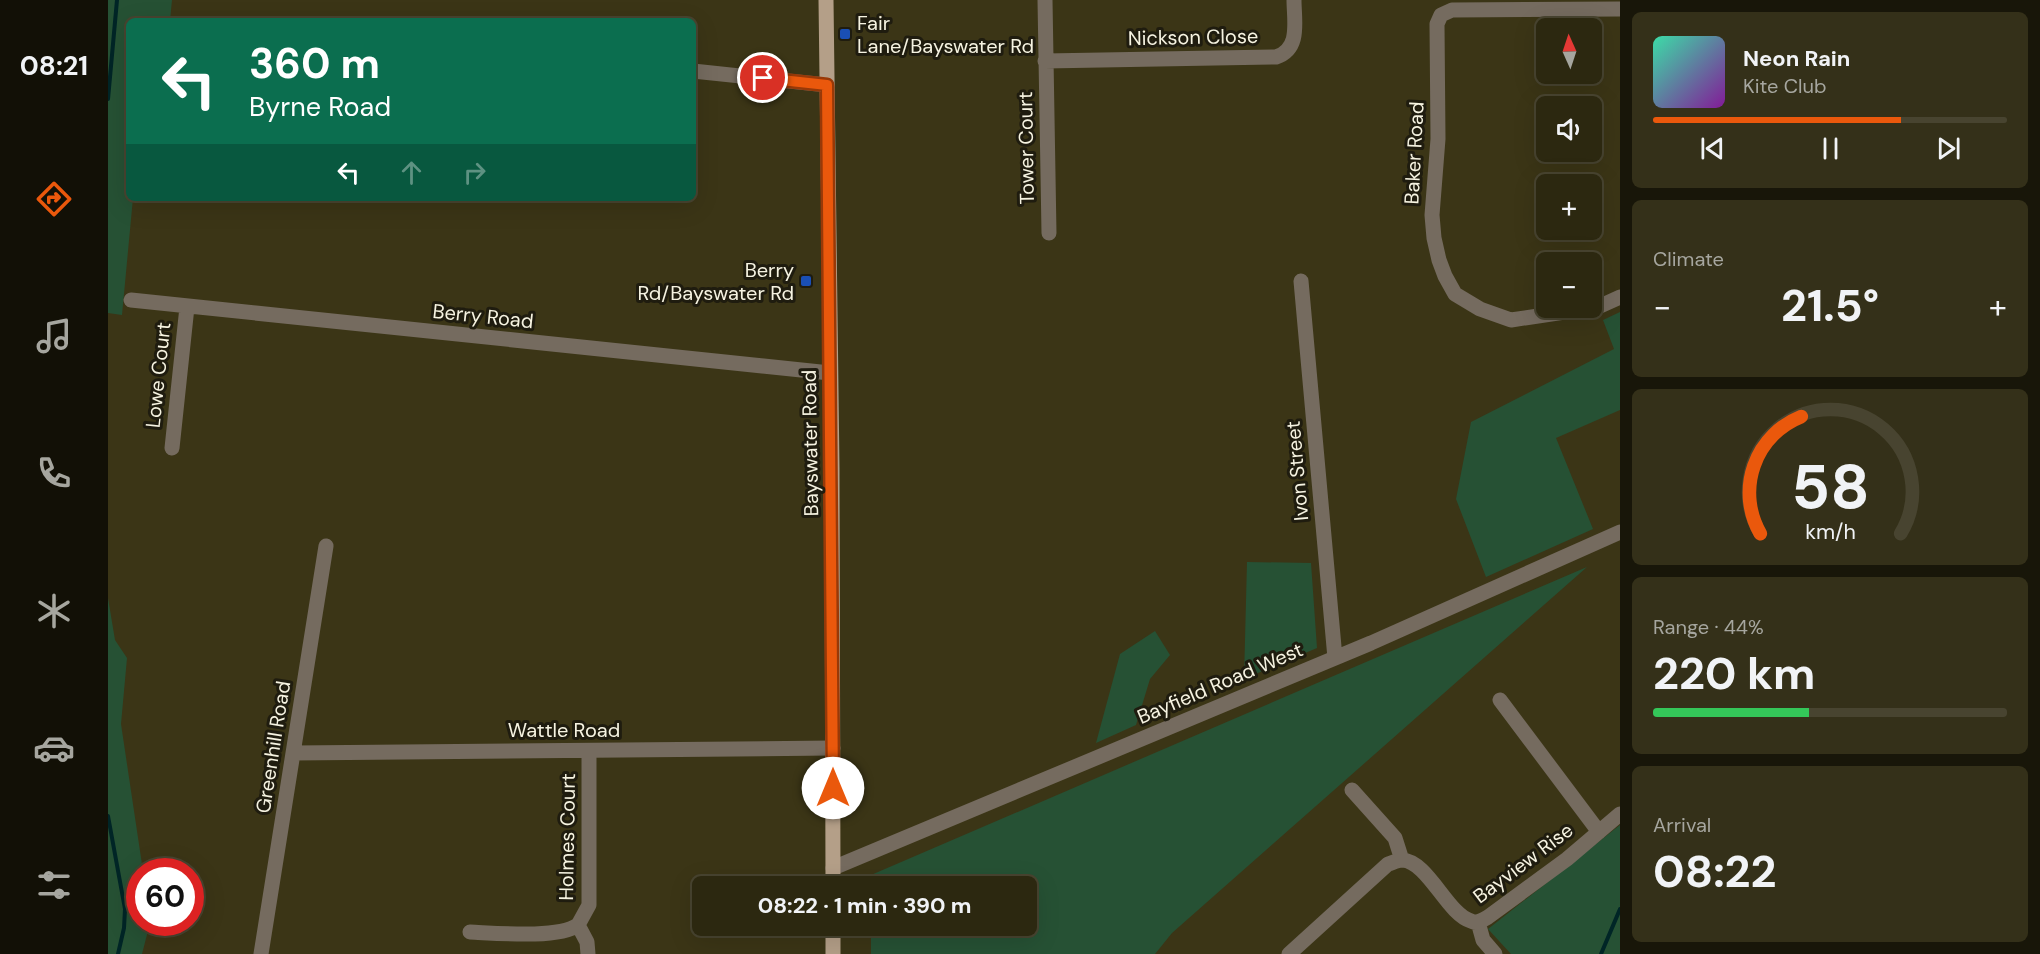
<!DOCTYPE html>
<html lang="en">
<head>
<meta charset="utf-8">
<style>
  body { margin:0; font-family:"DM Sans",sans-serif; background:#343019; color:#f1f3f6; height:100vh; display:flex; flex-direction:column; font-size:22px; white-space:nowrap }
  * { box-sizing:border-box; margin:0 }
  p { font-size:20px; color:#a6a69f }
  .icon { flex:none; width:33px; height:33px; fill:none; stroke:currentColor; stroke-width:2; stroke-linecap:round; stroke-linejoin:round }
  .map { position:relative; flex:1; overflow:hidden }
  .sheet { display:flex; flex-direction:column; gap:12px; padding:12px; background:#181609; width:420px }
  .sheet>* { flex:none }
  .banner { position:absolute; left:18px; top:18px; width:570px; height:183px; border-radius:9px; box-shadow:0 6px 24px #0002,0 0 0 2px #484430; background:#0b6e4f; color:#fff; overflow:hidden }
  .needle { width:39px; rotate:357deg }
  .tools { position:absolute; left:1428px; top:18px; display:grid; gap:12px }
  .tools a { display:grid; place-items:center; width:66px; height:66px; border-radius:9px; background:#2c2810; box-shadow:0 6px 24px #0002,0 0 0 2px #484430; font-size:30px }
  .speed { position:absolute; left:18px; top:858px; display:flex; gap:12px; font-size:30px; font-weight:700; text-align:center }
  .speed>* { display:grid; place-content:center; width:78px; height:78px; border-radius:50%; background:#2c2810; box-shadow:0 6px 24px #0002,0 0 0 2px #484430; line-height:1 }
  .speed .limit { border:9px solid #d22; background:#fff; color:#111 }
  .pin { position:absolute; display:grid; place-items:center; width:51px; height:51px; color:#fff; margin:-26px; border:3px solid #fff; border-radius:50%; box-shadow:0 2px 6px #0007 }
  .me { position:absolute; width:66px; margin:-33px; rotate:0deg; stroke-linejoin:round; filter:drop-shadow(0 0 4px #0008) }
  .turn { display:flex; align-items:center; gap:21px; height:126px; padding:0 24px; font-size:27px }
  .turn .icon { width:78px; height:78px; stroke-width:2.5 }
  .turn b { display:block; font-size:42px; line-height:51px }
  .lanes { display:flex; align-items:center; height:57px; padding:0 24px; background:#0003; justify-content:center; gap:30px; direction:ltr }
  .lanes .off { opacity:.35 }
  .big { font-size:45px; font-weight:700; line-height:1.1 }
  .sheet .tile { flex:1; display:flex; flex-direction:column; justify-content:center; gap:9px; min-width:0; padding:0 21px; border-radius:9px; background:#343019 }
  .sheet .dial { align-items:center; gap:0 }
  .dial svg { height:156px; overflow:visible; fill:none; stroke:#484430; stroke-width:7; stroke-linecap:round; text-anchor:middle }
  .dial text { fill:#f1f3f6; stroke:none }
  .song { display:flex; align-items:center; gap:18px }
  .cover { width:72px; height:72px; border-radius:9px; background:linear-gradient(135deg,hsl(160 70% 55%),hsl(290 70% 35%)) }
  .played { height:6px; border-radius:3px; background:linear-gradient(90deg,#ea580c 70%,#484430 70%) }
  .keys { display:flex; justify-content:space-around; direction:ltr }
  .heat { display:flex; justify-content:space-between; align-items:center; font-size:33px; direction:ltr }
  .charge { height:9px; border-radius:4px; background:linear-gradient(90deg,#34c759 44%,#484430 0) }
  .trip { position:absolute; left:584px; top:876px; width:345px; height:60px; border-radius:9px; background:#2c2810; box-shadow:0 6px 24px #0002,0 0 0 2px #484430; font-weight:700; line-height:60px; text-align:center }
  main { display:flex; flex:1; min-height:0 }
  .menu { display:flex; flex-direction:column; width:108px; justify-content:space-around; align-items:center; background:#121006; color:#a6a69f }
  .menu .icon { width:42px; height:42px }
  .menu .on { color:#ea580c }
  .menu b { font-size:27px; color:#f1f3f6 }
  .map>svg:first-child { display:block }
</style>
</head>
<body>
<main>
<nav class="menu">
<b>08:21</b>
<svg class="icon on" aria-label="directions" viewBox="0 0 24 24"><path d="M12 3l9 9-9 9-9-9zM9 14v-3h6M13 9l2 2-2 2"/></svg>
<svg class="icon" aria-label="music" viewBox="0 0 24 24"><path d="M9 18V5l10-2v13"/><circle cx="6" cy="18" r="3"/><circle cx="16" cy="16" r="3"/></svg>
<svg class="icon" aria-label="phone" viewBox="0 0 24 24"><path d="M5 4h4l2 5-3 2q2 4 5 5l2-3 5 2v4C11 20 4 13 5 4z"/></svg>
<svg class="icon" aria-label="climate" viewBox="0 0 24 24"><path d="M12 3v18M4 7l16 10M4 17L20 7"/></svg>
<svg class="icon" aria-label="car" viewBox="0 0 24 24"><path d="M5 17H2v-5l4-1 3-4h7l3 4 3 1v5h-3M9 17h6M6 11h13"/><circle cx="7" cy="17" r="2"/><circle cx="17" cy="17" r="2"/></svg>
<svg class="icon" aria-label="filters" viewBox="0 0 24 24"><path d="M4 7h16M4 17h16"/><circle cx="9" cy="7" r="2"/><circle cx="15" cy="17" r="2"/></svg>
</nav>
<div class="map">
<svg width="1512" height="954" viewBox="0 0 1512 954">
  <rect width="100%" height="100%" fill="#3b3516"/>
  <path fill="#265134" d="M0 0H64L62 21H21V198H25L14 315 0 313Z
    M1512 312V410L1448 438 1485 529 1378 577 1348 499 1363 422 1506 349 1495 320Z
    M1139 562 1203 563 1209 648 1136 679Z
    M1479 567 1064 933 1047 954H763V926H918V886H763V875Z
    M0 598 7 640 19 658 13 724 35 871 32 872V922L42 923 34 954H0Z
    M1047 631 1062 655 1042 679 1028 725 988 743 1012 654Z
    M1512 825V954H1403L1380 929Z"/>
  <g fill="none" stroke-linecap="round" stroke-linejoin="round">
    <path stroke="#002526" stroke-width="4" d="M0 99 9 0
      M0 816 17 909 16 928 10 954
      M1493 954 1512 909"/>
    <path stroke="#756b5f" stroke-width="15" d="M937 0 941 233
      M1512 9 1344 10 1333 15 1329 24 1330 139 1324 215 1326 238 1331 260 1337 276 1347 294 1372 309 1403 320 1490 307 1512 297
      M937 61 1168 57C1193 49 1186 21 1186 0
      M585 71 719 85
      M1193 281 1227 658
      M23 300 722 373
      M64 448 79 307
      M1392 700 1491 832
      M186 753 725 748
      M1244 790 1287 838 1294 860
      M725 868 1263 643 1512 532
      M1370 922 1375 940 1387 954
      M362 932C387 933 450 939 470 925
      M153 954 218 546
      M480 954 479 942 470 925 481 905V751
      M1181 954 1280 864C1284 863 1290 860 1294 860 1320 861 1339 914 1363 921 1369 924 1375 920 1380 917L1459 859 1512 814"/>
    <path stroke="#b49f88" stroke-width="15" d="M718 0 724 468 725 886
      M725 926V954"/>
  </g>
  <g fill="none" stroke-linecap="round" stroke-linejoin="round">
    <defs>
      <path id="route" d="M655 78 719 85 725 788"/>
    </defs>
    <use href="#route" stroke="#983908" stroke-width="15"/>
    <use href="#route" stroke="#ea580c" stroke-width="10"/>
  </g>
  <g fill="#1a4fb4" stroke="#1f1c0f" stroke-width="2">
    <rect x="731" y="28" width="12" height="12" rx="3"/>
    <rect x="692" y="275" width="12" height="12" rx="3"/>
  </g>
  <g text-anchor="middle" dominant-baseline="central" stroke-width="6" stroke-linejoin="round" paint-order="stroke">
    <g font-size="20" fill="#f6f3e1" stroke="#1f1c0f" text-anchor="start">
      <text x="749" y="23">Fair<tspan x="749" dy="23">Lane/Bayswater Rd</tspan></text>
      <text x="686" y="270" text-anchor="end">Berry<tspan x="686" dy="23">Rd/Bayswater Rd</tspan></text>
    </g>
    <g font-size="20" fill="#f6f3e1" stroke="#1f1c0f">
      <text transform="translate(1085 37) rotate(-1)">Nickson Close</text>
      <text transform="translate(918 148) rotate(-91)">Tower Court</text>
      <text transform="translate(1306 153) rotate(-87)">Baker Road</text>
      <text transform="translate(375 316) rotate(6)">Berry Road</text>
      <text transform="translate(50 375) rotate(-84)">Lowe Court</text>
      <text transform="translate(702 443) rotate(-91)">Bayswater Road</text>
      <text transform="translate(1189 471) rotate(-95)">Ivon Street</text>
      <text transform="translate(1112 683) rotate(-23)">Bayfield Road West</text>
      <text x="456" y="730">Wattle Road</text>
      <text transform="translate(165 747) rotate(-81)">Greenhill Road</text>
      <text transform="translate(459 837) rotate(-89)">Holmes Court</text>
      <text transform="translate(1415 863) rotate(-37)">Bayview Rise</text>
    </g>
  </g>
</svg>
<div class="tools">
<a><svg class="needle" viewBox="-14 -14 28 28"><path d="M0-13l5 13h-10z" fill="#e53935"/><path d="M0 13l5-13h-10z" fill="#a6a69f"/></svg></a>
<a><svg class="icon" aria-label="sound" viewBox="0 0 24 24"><path d="M4 9h4l5-4v14l-5-4H4zM17 9q2 3 0 6"/></svg></a>
<a>+</a>
<a>−</a>
</div>
<div class="speed"><div class="limit">60</div></div>
<div class="pin" style="left:655px;top:78px;background:#d93025"><svg class="icon" aria-label="arrive" viewBox="0 0 24 24"><path d="M6 21V4h12l-3 4 3 4H6"/></svg></div>
<svg class="me" style="left:725px;top:788px" viewBox="-20 -20 40 40"><circle r="19" fill="#fff"/><path d="M0-13L10 11 0 6-10 11z" fill="#ea580c"/></svg>
<div class="trip">08:22 · 1 min · 390 m</div>
<div class="banner">
<div class="turn"><svg class="icon" aria-label="left" viewBox="0 0 24 24"><path d="M17 20v-9H6M10 6l-5 5 5 5"/></svg><div><b>360 m</b>Byrne Road</div></div>
<div class="lanes"><svg class="icon" aria-label="left" viewBox="0 0 24 24"><path d="M17 20v-9H6M10 6l-5 5 5 5"/></svg><svg class="icon off" aria-label="ahead" viewBox="0 0 24 24"><path d="M12 20V5M6 11l6-6 6 6"/></svg><svg class="icon off" aria-label="right" viewBox="0 0 24 24"><path d="M7 20v-9h11M14 6l5 5-5 5"/></svg></div>
</div>
</div>
<section class="sheet">
<div class="tile">
<div class="song"><i class="cover"></i><div><b>Neon Rain</b><p>Kite Club</p></div></div>
<div class="played"></div>
<div class="keys"><svg class="icon" aria-label="previous" viewBox="0 0 24 24"><path d="M18 5L8 12l10 7zM5 5v14"/></svg><svg class="icon" aria-label="pause" viewBox="0 0 24 24"><path d="M8 5v14M16 5v14"/></svg><svg class="icon" aria-label="next" viewBox="0 0 24 24"><path d="M6 5l10 7-10 7zM19 5v14"/></svg></div>
</div>
<div class="tile"><p>Climate</p>
<div class="heat"><a>−</a><b class="big">21.5°</b><a>+</a></div>
</div>
<div class="tile dial"><svg viewBox="0 0 100 80">
<path d="M14 69A42 42 0 1 1 86 69"/>
<path d="M14 69A42 42 0 0 1 35 9" stroke="#ea580c"/>
<text x="50" y="56" font-size="32" font-weight="700">58</text>
<text x="50" y="72" font-size="11">km/h</text>
</svg></div>
<div class="tile"><p>Range · 44%</p><b class="big">220 km</b><div class="charge"></div></div>
<div class="tile"><p>Arrival</p><b class="big">08:22</b></div>
</section>
</main>
</body>
</html>
